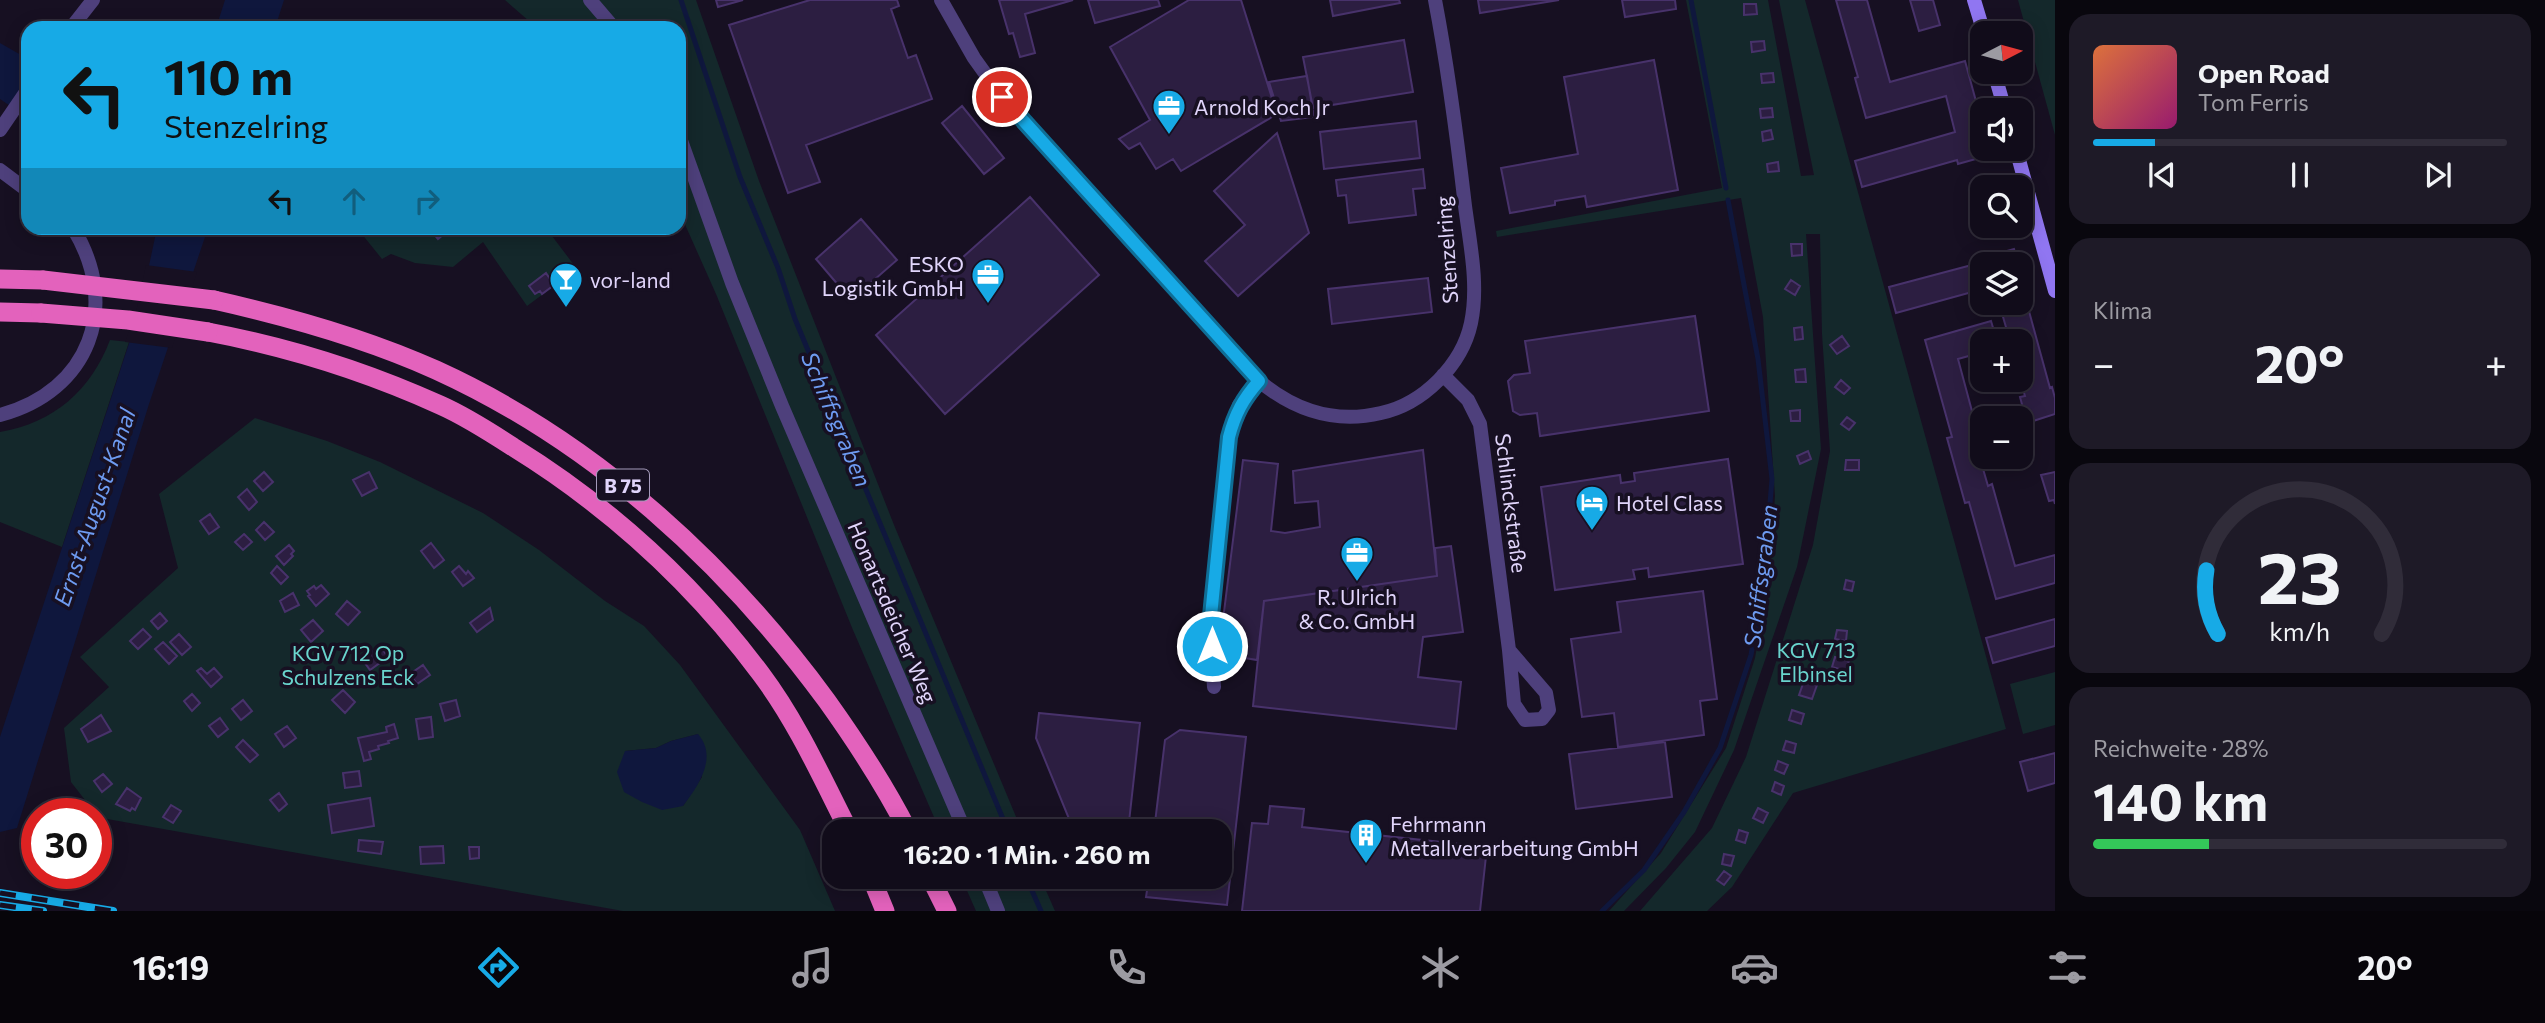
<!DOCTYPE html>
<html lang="de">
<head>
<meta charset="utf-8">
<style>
  body { margin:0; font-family:Commissioner,sans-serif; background:#1e1a27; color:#f1f3f6; height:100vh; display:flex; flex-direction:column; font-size:26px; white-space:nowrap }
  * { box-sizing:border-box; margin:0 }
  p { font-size:23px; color:#9c9ba2 }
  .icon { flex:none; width:38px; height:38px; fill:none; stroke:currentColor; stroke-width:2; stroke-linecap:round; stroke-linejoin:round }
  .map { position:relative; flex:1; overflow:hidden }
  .sheet { display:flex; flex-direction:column; gap:14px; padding:14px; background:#09070e; width:490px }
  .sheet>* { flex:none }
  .hud { position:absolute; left:21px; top:21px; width:665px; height:214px; border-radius:21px; box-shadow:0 4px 18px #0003,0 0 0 2px #302c39; background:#17aae6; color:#111; overflow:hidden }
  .needle { width:46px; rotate:84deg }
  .tools { position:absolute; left:1970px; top:21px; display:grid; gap:14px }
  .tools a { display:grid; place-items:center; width:63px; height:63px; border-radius:14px; background:#110c1a; box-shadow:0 4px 18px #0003,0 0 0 2px #302c39; font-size:35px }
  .speed { position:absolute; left:21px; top:798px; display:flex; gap:14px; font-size:35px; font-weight:700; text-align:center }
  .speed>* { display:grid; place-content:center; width:91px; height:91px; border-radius:50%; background:#110c1a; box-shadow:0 4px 18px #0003,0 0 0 2px #302c39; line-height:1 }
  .speed .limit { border:10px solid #d22; background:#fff; color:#111 }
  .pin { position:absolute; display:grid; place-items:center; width:60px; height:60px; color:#fff; margin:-30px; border:4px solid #fff; border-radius:50%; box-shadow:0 2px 7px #0007 }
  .me { position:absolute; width:77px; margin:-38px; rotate:0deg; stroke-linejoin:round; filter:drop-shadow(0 0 5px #0008) }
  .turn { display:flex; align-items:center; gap:24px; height:147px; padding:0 28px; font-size:32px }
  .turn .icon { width:91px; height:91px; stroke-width:2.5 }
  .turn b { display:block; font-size:49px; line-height:60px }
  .lanes { display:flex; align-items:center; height:66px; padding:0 28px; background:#0003; justify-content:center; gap:35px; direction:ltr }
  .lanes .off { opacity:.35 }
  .big { font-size:52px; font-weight:700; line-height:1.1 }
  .sheet .tile { flex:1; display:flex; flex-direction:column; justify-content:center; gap:10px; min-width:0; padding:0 24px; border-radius:21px; background:#1e1a27 }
  .sheet .dial { align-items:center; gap:0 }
  .dial svg { height:182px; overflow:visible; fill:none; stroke:#302c39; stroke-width:7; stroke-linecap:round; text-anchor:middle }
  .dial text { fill:#f1f3f6; stroke:none }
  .song { display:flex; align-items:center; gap:21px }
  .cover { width:84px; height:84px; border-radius:10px; background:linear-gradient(135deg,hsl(20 70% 55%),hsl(320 70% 35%)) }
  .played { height:7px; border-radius:4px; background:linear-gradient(90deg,#17aae6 15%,#302c39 15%) }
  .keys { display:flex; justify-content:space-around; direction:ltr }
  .heat { display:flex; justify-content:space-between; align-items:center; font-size:38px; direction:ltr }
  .charge { height:10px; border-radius:5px; background:linear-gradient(90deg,#34c759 28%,#302c39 0) }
  .trip { position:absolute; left:822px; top:819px; width:410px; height:70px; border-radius:21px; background:#110c1a; box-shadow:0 4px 18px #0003,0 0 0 2px #302c39; font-weight:700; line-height:70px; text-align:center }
  .dock { display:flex; height:112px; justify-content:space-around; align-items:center; background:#07050a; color:#9c9ba2 }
  .dock .icon { width:49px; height:49px }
  .dock .selected { color:#17aae6 }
  .dock b { font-size:32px; color:#f1f3f6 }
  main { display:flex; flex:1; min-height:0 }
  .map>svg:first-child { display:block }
</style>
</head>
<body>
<main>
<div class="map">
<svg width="2055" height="911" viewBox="0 0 2055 911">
  <rect width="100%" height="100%" fill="#171022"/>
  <path fill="#14282b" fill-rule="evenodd" d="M505 0H696L759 181 894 525 1022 831H940L853 630 716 294 679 211V28H537Z
    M1686 0H1768L1801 176 1814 175 1779 0H1805L2006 729 1793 793 1732 887 1707 911H1640L1712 828 1746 757 1813 545 1830 451 1822 334 1820 234H1806L1821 449 1797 567 1734 750 1695 832 1666 868 1624 911H1609L1661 853 1726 748 1755 658 1769 580 1775 496 1763 317 1741 198 1497 237 1496 231 1722 188Z
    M2018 0H2055V135Z
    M357 228H546L577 269 527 306 483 242 453 267 415 263 391 254 382 259Z
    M110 340 129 342 62 547 0 522V432C54 423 91 390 110 340Z
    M255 418 327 441 380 462 483 513 539 550 605 601 644 626 680 665 800 830 835 911H623L96 817V814H85L92 809 71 782 64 728 109 687 80 657 178 568 159 494ZM698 734 702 777 683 806 625 751 656 748 671 741Z
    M2055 672V725L2023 734 2010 684Z
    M961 877H1040L1055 911H976Z"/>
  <path fill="#0f173d" d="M225 0H284L275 28H216Z
    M0 43 28 59V118L0 99Z
    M157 228H208L149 404 17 828 0 832V737L139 313Z
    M698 734C718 757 699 785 683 806L662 810 642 802 624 792 617 772 625 751 656 748 671 741Z"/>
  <path fill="#171022" d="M146 265 197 272 172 348 125 342 136 312Z"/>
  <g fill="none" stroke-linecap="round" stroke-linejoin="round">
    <path stroke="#0f173d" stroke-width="5" d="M681 0 740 177 778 268 795 319 1008 831
      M1691 0 1726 188
      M1026 877 1041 911
      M1602 911 1644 870 1684 812 1720 748 1751 655 1763 587 1772 479 1758 359 1728 200"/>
  </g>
  <path fill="#2c1e41" stroke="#48326b" stroke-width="2" d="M716 0H743L718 7Z
    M810 0H897L899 6 891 9 908 58 916 55 932 99 806 145 820 182 788 193 729 25Z
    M999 0H1073L1025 14 1035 53 1020 57 1013 33 1009 34Z
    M1088 0H1158L1160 6 1095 23Z
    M1189 0H1241L1277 114 1181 171 1173 159 1156 169 1140 143 1129 149 1119 139 1150 120 1110 47Z
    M1330 0H1399L1400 3 1333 16Z
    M1478 0H1559L1480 13Z
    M1622 0H1675L1676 9 1625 17Z
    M1836 0H1867L1890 82 1965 61 1983 127V149H1989L1990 155 1958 164 1957 160 1862 187 1855 161 1955 132 1946 96 1866 118 1855 78 1858 77Z
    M1910 0H1933L1940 25 1919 31Z
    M1744 4H1756L1757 14 1744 15Z
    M1404 40 1413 92 1313 108 1303 57Z
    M1764 41 1765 50 1752 52 1751 42Z
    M1654 60 1678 190 1587 207 1585 196 1555 201V205L1510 213 1501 168 1578 154 1564 77Z
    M1773 73 1774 82 1762 83 1761 74Z
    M1307 76 1314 117 1281 121 1269 82Z
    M962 106 1004 158 984 174 942 123Z
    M1772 108 1773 117 1761 118 1760 109Z
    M1416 121 1420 158 1324 169 1320 132Z
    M1771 130 1773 139 1763 141 1762 132Z
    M1277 133 1309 233 1238 296 1205 261 1245 225 1214 191Z
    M1778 162 1779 171 1768 172 1767 164Z
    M1423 169 1425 188 1413 189 1416 215 1349 223 1346 195 1338 196 1336 180Z
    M1030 197 1099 275 945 414 876 335Z
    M861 219 897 260 851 300 816 259Z
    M429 228H451L438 239Z
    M1791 244H1802V255L1792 256Z
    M2014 249 2018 264H1983V289L1896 313 1889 287 1983 262 1982 258Z
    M546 273 554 285 542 294 540 291 535 294 529 286Z
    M1428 278 1432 312 1332 324 1328 289Z
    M1791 280 1800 286 1795 295 1785 289Z
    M2021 282 2050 388 2052 387 2055 398V414L2027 423 2020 397 2025 396 2020 380 2021 341H2010L1999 303H2021Z
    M1695 316 1709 411 1540 436 1537 413 1520 415 1513 411 1508 381 1514 375 1530 373 1525 341Z
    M1991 321 1997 341H1983V352L1958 359 1980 441 1975 442 1977 448 1988 486 1992 484 2015 566 2055 555V583L1996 599 1969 502 1965 503 1947 438 1952 437 1925 340Z
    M1802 327 1803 339 1795 340 1794 328Z
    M1842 336 1849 346 1837 354 1830 345Z
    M1805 369 1806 382H1796L1795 370Z
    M1841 380 1850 388 1844 394 1835 387Z
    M1800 410V421H1791L1790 411Z
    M1847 417 1855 423 1849 430 1841 424Z
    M2021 440H2023L2028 459 2018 462 2016 457H2021Z
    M1423 450 1437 576 1264 601 1257 660 1233 656 1222 628 1243 460 1278 464 1271 531 1285 533 1320 527 1318 501 1295 503 1293 471Z
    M1808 451 1811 459 1800 464 1797 456Z
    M1728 459 1743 564 1649 577 1648 568 1633 570 1635 579 1555 590 1541 487 1620 475 1621 483 1635 481 1634 473Z
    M1846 460H1859V470H1845Z
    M264 472 273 482 263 491 254 481Z
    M369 472 377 488 362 496 353 480Z
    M2055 472V504L2054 500 2049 501 2041 475Z
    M247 489 257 502 249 510 238 497Z
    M210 514 219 527 209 534 200 521Z
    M264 522 274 532 265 540 256 530Z
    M244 534 252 542 243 550 235 542Z
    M431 543 444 560 434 568 421 551Z
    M289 545 294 551 291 554 293 556 284 565 276 556Z
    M1451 546 1463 632 1423 637 1418 677 1461 682 1456 729 1253 706 1264 601 1437 576 1435 548Z
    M277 566 288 577 281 584 271 573Z
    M459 566 466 574 468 571 474 578 463 586 452 572Z
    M1846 580 1854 582 1852 591 1844 589Z
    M321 585 329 594 316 606 308 596 310 595 307 591 314 586 316 589Z
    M1703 591 1717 699 1700 701 1704 735 1618 747 1614 713 1582 717 1571 639 1621 632 1617 602Z
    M293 593 299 605 285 612 280 601Z
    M347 601 360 612 348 625 336 614Z
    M490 608 493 620 477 632 470 623Z
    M160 613 167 621 158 629 151 621Z
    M2055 619V646L1993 663 1986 638Z
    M313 620 323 631 311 642 301 630Z
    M143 629 151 637 138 649 130 641Z
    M1837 630 1847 631 1846 641 1835 639Z
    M179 634 191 647 182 655 170 642Z
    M163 642 177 656 169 664 155 649Z
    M380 646 388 657 370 670 362 659Z
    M1835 657 1849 661 1846 671 1832 667Z
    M423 665 430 675 417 684 410 674Z
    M201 668 207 674 214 668 222 677 211 687 197 671Z
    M1804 681 1817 685 1812 699 1799 695Z
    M343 690 355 702 345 713 332 700Z
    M192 694 200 703 192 711 184 701Z
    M243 700 252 711 241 720 232 709Z
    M456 700 460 716 445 721 440 704Z
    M1792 710 1804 714 1801 724 1789 720Z
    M1039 713 1140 723 1128 831H1074L1036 738Z
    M101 715 111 731 88 742 81 729Z
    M431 717 433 737 419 739 416 719Z
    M220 718 228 729 218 737 209 726Z
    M394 724 398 738 388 741 389 743 378 746 379 749 369 752 371 759 364 761 358 738 387 732 386 727Z
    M287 726 296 738 284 747 275 734Z
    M1180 730 1246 737 1227 905 1146 897 1149 877H1220V831H1154L1165 740Z
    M243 740 258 755 250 762 236 747Z
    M1786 741 1796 744 1794 753 1783 750Z
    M1665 742 1672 797 1576 809 1569 754Z
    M2055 753V783L2028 791 2020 762Z
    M1778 761 1788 765 1784 774 1775 770Z
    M359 771 361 786 345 788 343 773Z
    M103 774 112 784 102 792 94 781Z
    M1775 782 1784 786 1781 795 1772 791Z
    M127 788 141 798 135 810 132 808 130 811 116 804Z
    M279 793 287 804 279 811 270 800Z
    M370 798 374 826 332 833 328 805Z
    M171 805 181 811 173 823 163 817Z
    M1270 806 1304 809 1302 827 1487 847 1480 911H1242L1252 823 1268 824Z
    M1758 808 1768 813 1763 823 1753 818Z
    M1739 830 1748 833 1745 843 1736 840Z
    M359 840 383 842 381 854 358 851Z
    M443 846 444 863 421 864 420 847Z
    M469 847H479V858L470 859Z
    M1724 854 1734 856 1731 866 1722 864Z
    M1724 871 1731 876 1724 885 1717 880Z"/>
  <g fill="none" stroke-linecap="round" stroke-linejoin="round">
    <path stroke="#4e407c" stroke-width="14" d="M590 0 614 28
      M941 0 974 58 1002 97 1250 373C1288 408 1330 425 1381 413 1423 404 1462 365 1471 323 1479 285 1470 244 1465 206 1457 137 1448 68 1435 0
      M679 135 732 283 782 406 965 831
      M0 170 28 191
      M1443 375 1468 400 1480 424 1509 650 1514 704 1525 720 1542 719 1549 710 1546 693 1509 650
      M0 415C90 391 121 306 73 228
      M1214 687 1210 626 1229 437 1239 405 1259 381
      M984 877 998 911"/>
    <path stroke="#4e407c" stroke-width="14" d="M71 28 93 0
      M0 130 28 89"/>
    <path stroke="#9076f1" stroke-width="14" d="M1974 0 1984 33
      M1994 72 2005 110
      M2016 149 2055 291"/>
    <path stroke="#e362bc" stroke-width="19" d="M0 279 43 280
      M214 300C290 317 365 338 436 370 594 442 725 562 827 701 857 743 885 786 908 831
      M0 312 41 313
      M208 332C288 347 365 371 440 405 465 416 490 432 513 447 610 507 693 583 761 674 797 722 822 778 849 831
      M871 877 885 911
      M930 877 947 911"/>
    <defs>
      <path id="rail" d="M0 893 113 911
        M0 905 43 911"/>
    </defs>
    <use href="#rail" stroke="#17aae6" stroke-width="8"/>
    <use href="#rail" stroke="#171022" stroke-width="5" stroke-dasharray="16" stroke-linecap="butt"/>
    <path stroke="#e362bc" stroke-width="19" d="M43 280 214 300
      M41 313 128 320 208 332"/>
  </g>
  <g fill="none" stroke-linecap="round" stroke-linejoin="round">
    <defs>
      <path id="route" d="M1002 97 1259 381C1243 399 1235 414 1229 437L1210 626 1212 646"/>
    </defs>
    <use href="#route" stroke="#0f6e96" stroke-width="18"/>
    <use href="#route" stroke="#17aae6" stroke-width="12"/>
  </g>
  <defs>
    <symbol id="office-pin" viewBox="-11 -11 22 30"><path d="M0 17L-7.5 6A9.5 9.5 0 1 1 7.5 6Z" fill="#17aae6" stroke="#171022"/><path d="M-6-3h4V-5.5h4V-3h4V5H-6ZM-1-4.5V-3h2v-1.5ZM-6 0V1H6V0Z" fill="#fff"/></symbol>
    <symbol id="bar-pin" viewBox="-11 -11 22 30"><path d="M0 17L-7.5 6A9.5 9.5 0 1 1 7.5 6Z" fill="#17aae6" stroke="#171022"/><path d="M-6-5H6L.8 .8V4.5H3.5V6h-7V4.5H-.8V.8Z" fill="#fff"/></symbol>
    <symbol id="hotel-pin" viewBox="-11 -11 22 30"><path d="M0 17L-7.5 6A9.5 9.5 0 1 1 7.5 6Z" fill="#17aae6" stroke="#171022"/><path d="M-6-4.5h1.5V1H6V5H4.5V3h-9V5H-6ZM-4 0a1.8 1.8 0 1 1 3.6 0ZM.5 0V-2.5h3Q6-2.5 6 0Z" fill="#fff"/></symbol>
    <symbol id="building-pin" viewBox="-11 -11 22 30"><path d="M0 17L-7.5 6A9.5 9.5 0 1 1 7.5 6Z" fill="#17aae6" stroke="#171022"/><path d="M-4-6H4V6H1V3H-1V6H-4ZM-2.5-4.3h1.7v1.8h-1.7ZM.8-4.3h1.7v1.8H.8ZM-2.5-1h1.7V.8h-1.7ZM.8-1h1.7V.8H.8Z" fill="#fff"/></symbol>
  </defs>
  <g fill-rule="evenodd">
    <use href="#office-pin" x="1150" y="87" width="38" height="52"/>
    <use href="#office-pin" x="969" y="256" width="38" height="52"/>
    <use href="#bar-pin" x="547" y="260" width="38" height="52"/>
    <use href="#hotel-pin" x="1573" y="483" width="38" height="52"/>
    <use href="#office-pin" x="1338" y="534" width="38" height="52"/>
    <use href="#building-pin" x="1347" y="816" width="38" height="52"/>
  </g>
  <g text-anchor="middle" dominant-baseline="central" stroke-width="7" stroke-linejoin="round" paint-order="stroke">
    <rect fill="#171022" stroke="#a49aba" stroke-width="2" x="597" y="469.5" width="52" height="31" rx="5"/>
    <g font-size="19" font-weight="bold" fill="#e1d5fb">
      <text x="623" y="485">B 75</text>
    </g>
    <g font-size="21" fill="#e1d5fb" stroke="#171022" text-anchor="start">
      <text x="1194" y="106">Arnold Koch Jr</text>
      <text x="964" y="263" text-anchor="end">ESKO<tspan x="964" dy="24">Logistik GmbH</tspan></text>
      <text x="590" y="279">vor-land</text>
      <text x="1616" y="502">Hotel Class</text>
      <text x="1357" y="596" text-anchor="middle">R. Ulrich<tspan x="1357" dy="24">&amp; Co. GmbH</tspan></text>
      <text x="1390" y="823">Fehrmann<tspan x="1390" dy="24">Metallverarbeitung GmbH</tspan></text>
    </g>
    <g font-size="21" fill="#e1d5fb" stroke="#171022">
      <text transform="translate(1446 250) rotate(-94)">Stenzelring</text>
      <text transform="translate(1512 503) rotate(83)">Schlinckstraße</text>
      <text transform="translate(893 612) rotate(67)">Honartsdeicher Weg</text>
    </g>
    <g font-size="21" fill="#69d4cd" stroke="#171022">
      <text x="1816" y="649">KGV 713<tspan x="1816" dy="24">Elbinsel</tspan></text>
      <text x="348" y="652">KGV 712 Op<tspan x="348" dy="24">Schulzens Eck</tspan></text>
    </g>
    <g font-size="23" font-style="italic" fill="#6e9bf1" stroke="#171022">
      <text transform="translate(837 419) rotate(67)">Schiffsgraben</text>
      <text transform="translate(94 507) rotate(-71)">Ernst-August-Kanal</text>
      <text transform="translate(1760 576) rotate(-83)">Schiffsgraben</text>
    </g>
  </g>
</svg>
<div class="tools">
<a><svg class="needle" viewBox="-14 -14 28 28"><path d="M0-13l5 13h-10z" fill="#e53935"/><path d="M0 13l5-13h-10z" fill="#9c9ba2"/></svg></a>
<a><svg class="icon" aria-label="sound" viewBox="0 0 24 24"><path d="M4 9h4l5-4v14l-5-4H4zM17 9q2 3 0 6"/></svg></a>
<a><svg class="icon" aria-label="search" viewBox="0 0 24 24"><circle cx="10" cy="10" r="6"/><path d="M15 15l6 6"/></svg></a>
<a><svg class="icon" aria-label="layers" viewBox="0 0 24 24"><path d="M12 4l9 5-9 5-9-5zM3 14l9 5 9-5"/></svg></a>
<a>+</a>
<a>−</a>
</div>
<div class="speed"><div class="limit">30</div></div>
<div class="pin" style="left:1002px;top:97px;background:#d93025"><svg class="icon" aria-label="arrive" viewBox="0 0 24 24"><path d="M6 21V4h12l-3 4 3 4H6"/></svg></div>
<svg class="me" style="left:1212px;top:646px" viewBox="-20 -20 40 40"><circle r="17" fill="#17aae6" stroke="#fff" stroke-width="3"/><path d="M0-11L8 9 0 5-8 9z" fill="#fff"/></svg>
<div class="trip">16:20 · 1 Min. · 260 m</div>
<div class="hud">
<div class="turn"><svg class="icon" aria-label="left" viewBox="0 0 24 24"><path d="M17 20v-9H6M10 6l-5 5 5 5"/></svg><div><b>110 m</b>Stenzelring</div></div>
<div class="lanes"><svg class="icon" aria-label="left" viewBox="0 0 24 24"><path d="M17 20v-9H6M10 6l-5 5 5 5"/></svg><svg class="icon off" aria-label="ahead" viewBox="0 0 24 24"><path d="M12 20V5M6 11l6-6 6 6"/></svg><svg class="icon off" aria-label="right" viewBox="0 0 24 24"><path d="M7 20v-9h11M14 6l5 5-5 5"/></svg></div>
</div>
</div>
<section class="sheet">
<div class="tile">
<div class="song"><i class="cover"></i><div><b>Open Road</b><p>Tom Ferris</p></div></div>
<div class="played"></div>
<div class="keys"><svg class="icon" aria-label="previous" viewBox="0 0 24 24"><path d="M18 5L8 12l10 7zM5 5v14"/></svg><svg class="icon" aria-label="pause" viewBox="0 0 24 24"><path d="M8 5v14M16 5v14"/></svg><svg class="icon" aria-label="next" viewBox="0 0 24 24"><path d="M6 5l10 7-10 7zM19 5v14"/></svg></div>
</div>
<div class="tile"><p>Klima</p>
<div class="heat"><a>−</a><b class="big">20°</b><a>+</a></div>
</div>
<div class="tile dial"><svg viewBox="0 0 100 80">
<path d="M14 69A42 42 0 1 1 86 69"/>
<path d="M14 69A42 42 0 0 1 9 41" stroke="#17aae6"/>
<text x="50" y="56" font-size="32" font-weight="700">23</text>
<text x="50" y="72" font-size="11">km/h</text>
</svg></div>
<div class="tile"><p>Reichweite · 28%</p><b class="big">140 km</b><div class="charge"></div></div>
</section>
</main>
<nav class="dock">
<b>16:19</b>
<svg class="icon selected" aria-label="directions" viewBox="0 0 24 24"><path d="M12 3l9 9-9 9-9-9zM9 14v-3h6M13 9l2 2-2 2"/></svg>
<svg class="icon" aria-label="music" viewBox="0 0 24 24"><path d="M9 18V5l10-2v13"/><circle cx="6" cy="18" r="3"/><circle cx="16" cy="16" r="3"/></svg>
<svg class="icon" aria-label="phone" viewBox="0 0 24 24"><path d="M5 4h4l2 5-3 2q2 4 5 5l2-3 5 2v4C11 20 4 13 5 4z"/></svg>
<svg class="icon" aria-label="climate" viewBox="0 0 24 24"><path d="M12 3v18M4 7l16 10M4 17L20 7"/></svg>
<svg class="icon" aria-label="car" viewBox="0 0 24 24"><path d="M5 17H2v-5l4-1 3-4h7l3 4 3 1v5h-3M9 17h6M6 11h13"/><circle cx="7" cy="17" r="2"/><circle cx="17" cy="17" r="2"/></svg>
<svg class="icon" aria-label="filters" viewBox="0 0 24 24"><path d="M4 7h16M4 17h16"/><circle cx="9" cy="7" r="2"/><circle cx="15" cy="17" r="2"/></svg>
<b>20°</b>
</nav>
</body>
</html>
